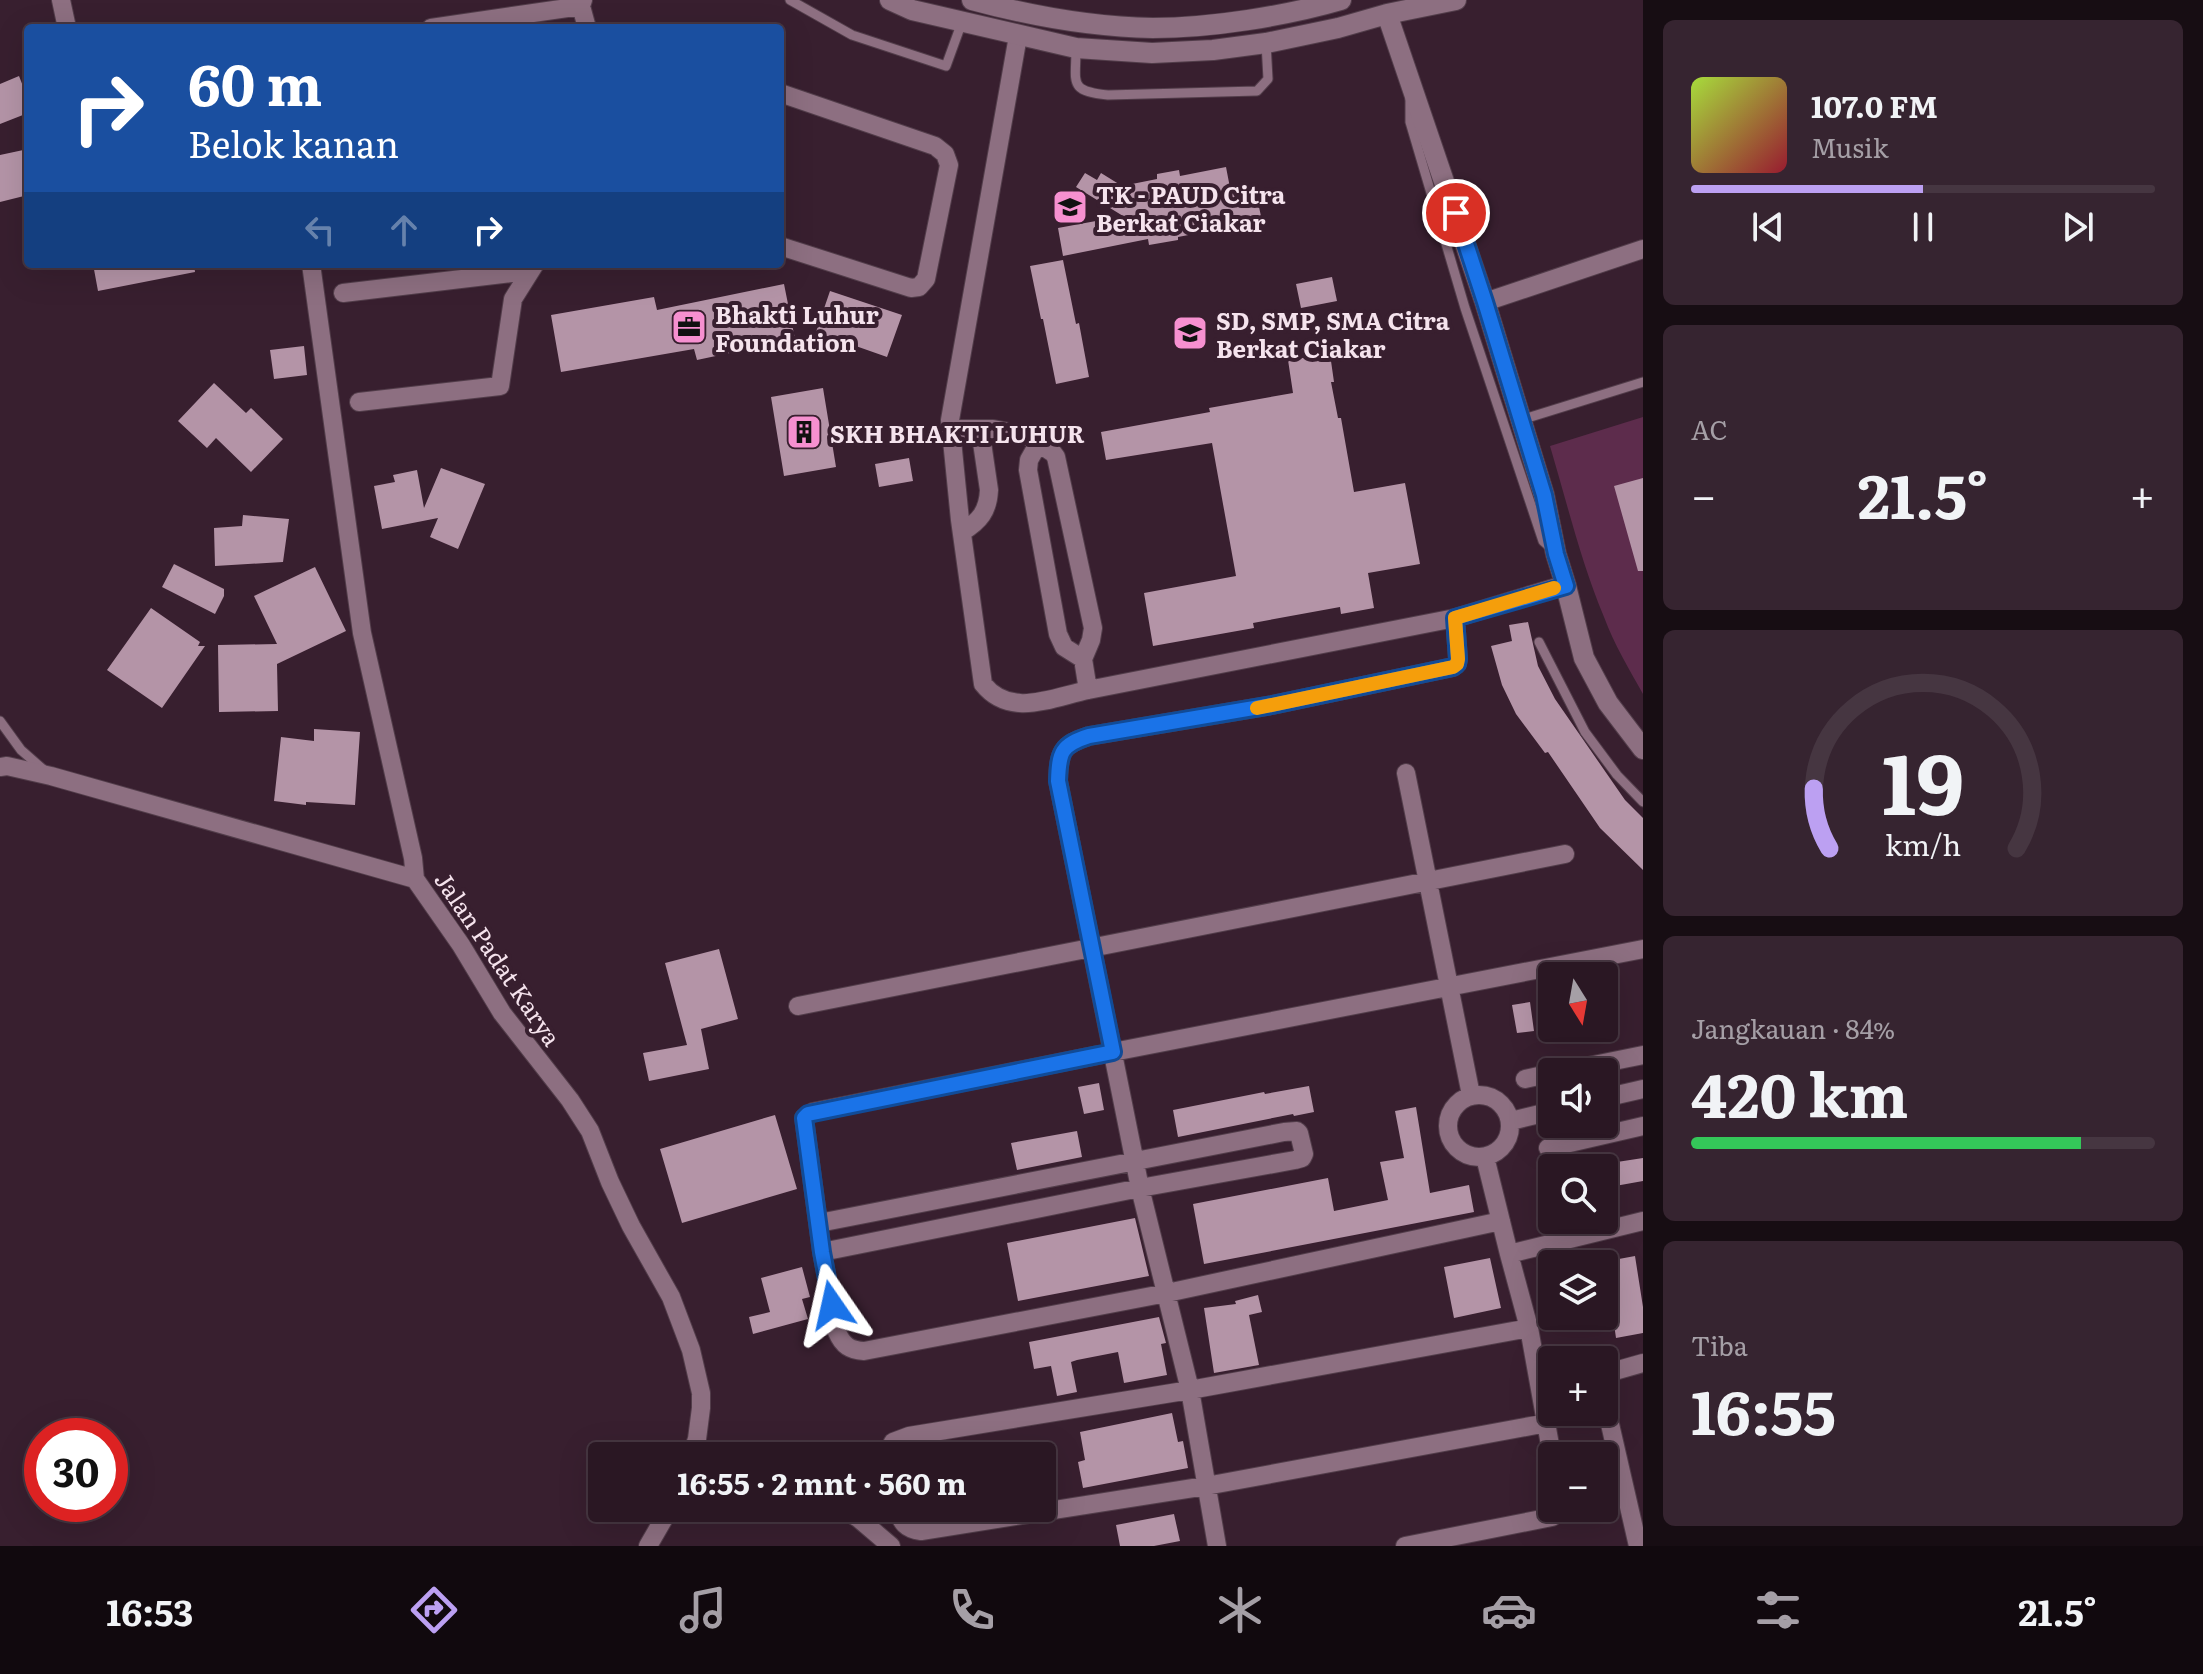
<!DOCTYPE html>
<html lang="id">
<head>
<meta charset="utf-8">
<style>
  body { margin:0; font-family:Literata,serif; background:#362430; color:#f1f3f6; height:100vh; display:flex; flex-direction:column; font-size:30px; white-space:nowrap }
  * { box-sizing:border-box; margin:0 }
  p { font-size:26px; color:#a59fa6 }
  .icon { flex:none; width:44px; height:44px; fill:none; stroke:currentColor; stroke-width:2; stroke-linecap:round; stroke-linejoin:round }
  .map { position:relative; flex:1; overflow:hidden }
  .sheet { display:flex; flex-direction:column; gap:20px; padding:20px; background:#170d13; width:560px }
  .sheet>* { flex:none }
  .guide { position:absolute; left:24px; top:24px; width:760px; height:244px; border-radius:8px; box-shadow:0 8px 32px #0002,0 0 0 2px #463641; background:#1a4fa0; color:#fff; overflow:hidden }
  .needle { width:52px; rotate:169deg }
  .buttons { position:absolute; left:1538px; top:962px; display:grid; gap:16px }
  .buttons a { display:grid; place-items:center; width:80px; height:80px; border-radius:8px; background:#2a1723; box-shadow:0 8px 32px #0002,0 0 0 2px #463641; font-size:40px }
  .speed { position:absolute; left:24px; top:1418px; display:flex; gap:16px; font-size:40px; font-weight:700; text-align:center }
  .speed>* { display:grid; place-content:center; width:104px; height:104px; border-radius:50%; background:#2a1723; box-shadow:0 8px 32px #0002,0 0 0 2px #463641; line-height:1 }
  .speed .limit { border:12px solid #d22; background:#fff; color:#111 }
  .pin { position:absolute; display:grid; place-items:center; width:68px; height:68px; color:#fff; margin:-34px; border:4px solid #fff; border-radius:50%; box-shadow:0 2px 8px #0007 }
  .me { position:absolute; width:88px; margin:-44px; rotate:349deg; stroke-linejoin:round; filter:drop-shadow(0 0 6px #0008) }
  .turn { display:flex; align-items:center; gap:28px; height:168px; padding:0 32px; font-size:36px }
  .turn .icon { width:104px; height:104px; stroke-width:2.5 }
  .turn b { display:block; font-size:56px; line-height:68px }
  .lanes { display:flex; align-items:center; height:76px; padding:0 32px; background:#0003; justify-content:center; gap:40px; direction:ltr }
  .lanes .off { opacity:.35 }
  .big { font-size:60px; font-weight:700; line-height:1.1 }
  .sheet .card { flex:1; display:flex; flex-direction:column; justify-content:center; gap:12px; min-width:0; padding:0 28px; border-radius:12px; background:#362430 }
  .sheet .dial { align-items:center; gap:0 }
  .dial svg { height:208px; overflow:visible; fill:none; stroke:#463641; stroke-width:7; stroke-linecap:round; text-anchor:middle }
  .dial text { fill:#f1f3f6; stroke:none }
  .song { display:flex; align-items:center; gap:24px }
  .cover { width:96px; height:96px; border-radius:12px; background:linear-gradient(135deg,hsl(80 70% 55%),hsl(350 70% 35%)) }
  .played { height:8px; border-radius:4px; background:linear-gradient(90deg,#bca0f2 50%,#463641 50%) }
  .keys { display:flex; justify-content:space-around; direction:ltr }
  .heat { display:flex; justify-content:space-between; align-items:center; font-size:44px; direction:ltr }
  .charge { height:12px; border-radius:6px; background:linear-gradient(90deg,#34c759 84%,#463641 0) }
  .trip { position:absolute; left:588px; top:1442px; width:468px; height:80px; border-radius:8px; background:#2a1723; box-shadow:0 8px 32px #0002,0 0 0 2px #463641; font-weight:700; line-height:80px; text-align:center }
  .menu { display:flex; height:128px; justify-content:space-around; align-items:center; background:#11090e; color:#a59fa6 }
  .menu .icon { width:56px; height:56px }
  .menu .on { color:#bca0f2 }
  .menu b { font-size:36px; color:#f1f3f6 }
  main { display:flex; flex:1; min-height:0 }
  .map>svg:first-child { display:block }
</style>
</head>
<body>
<main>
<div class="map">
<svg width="1643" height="1546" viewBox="0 0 1643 1546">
  <rect width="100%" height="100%" fill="#381f2f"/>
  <path fill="#5d2c4c" d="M1643 417V694C1629 669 1614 644 1604 617 1581 562 1567 503 1550 446Z"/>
  <path fill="#b494a7" d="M19 76 28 99V113L0 124V84Z
    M28 149V195L0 202V155Z
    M1226 167 1231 193 1255 188 1262 221 1178 237V240L1149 245 1148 239 1063 256 1058 228 1123 216 1076 187 1085 173 1097 180 1101 173 1122 186 1157 179V174L1179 170 1180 176Z
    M1063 260 1076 324 1079 323 1089 377 1056 384 1043 319H1041L1030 266Z
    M93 264H194L195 272 98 291Z
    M1332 277 1337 301 1301 308 1296 284Z
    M784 284 795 339 697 360 694 349 561 372 551 315 654 297 657 310Z
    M830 291 902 315 887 357 816 332Z
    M304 346 307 375 274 379 270 350Z
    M1330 354 1334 382H1331L1338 418H1341L1354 492 1405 483 1420 564 1368 573 1374 608 1341 614 1340 607 1253 623 1254 628 1153 646 1144 593 1236 576 1212 443 1106 460 1101 432 1210 412 1209 408 1293 393 1288 360Z
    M214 383 246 413 251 408 283 439 251 472 216 438 207 448 178 421Z
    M823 388 836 467 784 476 771 397Z
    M909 458 913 481 879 487 875 464Z
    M441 468 485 484 458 549 430 537 438 518 382 529 374 486 395 482 393 475 417 470 424 508Z
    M1643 478V571H1638L1614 486Z
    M243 515 289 519 283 562 215 566 214 528 242 526Z
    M174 564 224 589V596L215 614 162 587Z
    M315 567 346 631 277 664 278 711 219 712 218 645 277 644 254 596Z
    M151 608 200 642 198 646H205L162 708 107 670Z
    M1528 622 1538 666 1555 699 1625 800 1643 818V870L1600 828 1548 752 1545 753 1516 714 1502 685 1491 646 1512 641 1509 625Z
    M314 729 360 732 355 805 306 802V805L274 801 281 737 314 741Z
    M719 949 738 1019 701 1029 709 1069 649 1081 643 1053 687 1045 665 963Z
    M1530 1002 1534 1031 1517 1033 1512 1005Z
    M1099 1083 1104 1110 1084 1114 1078 1087Z
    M1309 1086 1314 1112 1294 1116 1293 1114 1178 1137 1173 1110 1264 1092 1265 1094Z
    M1416 1107 1430 1193 1469 1185 1474 1212 1204 1264 1193 1204 1328 1178 1334 1211 1388 1200 1380 1162 1404 1158 1395 1111Z
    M775 1115 797 1189 682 1223 660 1149Z
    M1077 1131 1082 1157 1017 1170 1011 1143Z
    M1643 1158V1181L1604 1188V1164Z
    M1135 1218 1149 1276 1018 1301 1007 1243Z
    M1635 1256 1643 1307V1333L1616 1338 1613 1317 1619 1316 1608 1261Z
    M1490 1258 1501 1308 1454 1318 1444 1267Z
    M802 1267 810 1297 802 1299 808 1319 753 1334 749 1317 770 1312 761 1278Z
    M1258 1295 1262 1312 1249 1315 1259 1365 1214 1373 1204 1308 1236 1304 1235 1301Z
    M1159 1317 1166 1343 1161 1344 1167 1375 1124 1383 1118 1352 1077 1360 1071 1362 1077 1392 1057 1396 1051 1366 1034 1369 1029 1342Z
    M1172 1413 1178 1442 1183 1441 1188 1468 1083 1488 1078 1462 1085 1460 1080 1432Z
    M1174 1514 1180 1541 1154 1546H1120L1116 1525Z"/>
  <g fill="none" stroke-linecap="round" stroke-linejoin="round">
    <defs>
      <path id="service" d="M790 0 852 35 946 66 962 22
        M1076 49C1076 83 1068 91 1108 95L1257 91 1268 79 1266 43
        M1410 99V122L1465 308 1543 541 1551 548
        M1521 420 1643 382
        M1539 642 1585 732 1617 775 1643 802
        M0 721 21 750 45 771"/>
      <path id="minor" d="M61 0 67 28
        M583 0 581 6 587 28
        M431 28 581 6
        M1018 36 950 420 960 520 983 684C1010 718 1051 698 1088 690L1455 618 1557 587 1566 586
        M780 93 935 146 945 154 949 165 926 279 919 287 911 288 780 246
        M311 264 362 633 413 858 415 879 461 945 502 1013 570 1100 590 1131 610 1182 631 1226 671 1297 691 1350 701 1393V1408L697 1439 691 1456
        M343 293 529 271
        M1485 302 1643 249
        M359 402 500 386 513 299 535 264
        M951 429H993L1028 436 1053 453 1056 457 1093 628 1091 640 1083 659 1088 690
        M1038 444 1029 460 1028 470 1058 634 1064 647 1083 659
        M962 532C980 521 988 511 989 490L980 429
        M0 767 7 766 51 776 415 879
        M1406 773 1471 1095
        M798 1006 1565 854
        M1559 1072 1643 1055
        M1525 1079 1552 1073
        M1448 1126a31 31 0 1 1 62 0a31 31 0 1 1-62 0Z
        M1604 1098 1643 1089
        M1511 1121 1552 1111
        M1548 1148 1643 1126
        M1485 1157 1509 1254 1529 1328 1552 1456
        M1501 1221 1167 1293 864 1351C850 1350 843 1346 837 1332L822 1252 804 1118 813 1112 1113 1052 1643 949
        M819 1223 1284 1132 1297 1131 1299 1133 1304 1154 1302 1158 1295 1160 1140 1188 822 1252
        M1509 1254 1643 1221
        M1604 1374 1643 1363
        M1604 1398 1638 1546
        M887 1456 893 1442 909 1436 1190 1390 1529 1328
        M841 1508 858 1518 891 1546
        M897 1508C901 1523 906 1529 921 1531L1206 1486 1547 1423
        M668 1512H739L778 1508
        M648 1546 670 1508
        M1217 1546 1190 1390 1140 1188 1058 781C1059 752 1061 745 1089 736L1272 705 1453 667 1457 664 1458 659 1455 618
        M1405 1546 1552 1517 1558 1513 1560 1508"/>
      <path id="tertiary" d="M890 0 912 10 1076 48 1152 53 1213 50 1266 43 1338 28 1387 14 1456 0
        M972 0C1031 16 1092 27 1153 28 1211 28 1286 16 1341 0
        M1387 14 1485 302 1544 495 1556 554 1566 586 1584 658 1608 703 1643 749"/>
    </defs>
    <use href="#service" stroke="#523d4a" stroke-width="11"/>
    <use href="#minor" stroke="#523d4a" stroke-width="20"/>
    <use href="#tertiary" stroke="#523d4a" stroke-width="22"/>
    <use href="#service" stroke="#8d6f81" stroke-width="9"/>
    <use href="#minor" stroke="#8d6f81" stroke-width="18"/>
    <use href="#tertiary" stroke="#8d6f81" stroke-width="20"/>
  </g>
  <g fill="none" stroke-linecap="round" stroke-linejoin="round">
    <defs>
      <path id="route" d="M832 1305 822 1252 804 1118 808 1114 1113 1052 1058 781C1059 752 1061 745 1089 736L1272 705 1453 667 1457 664 1458 659 1455 618 1566 586 1556 554 1544 495 1485 302 1456 213"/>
    </defs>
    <use href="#route" stroke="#114b97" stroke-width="20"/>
    <use href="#route" stroke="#1a73e8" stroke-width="14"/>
    <path stroke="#f59e0b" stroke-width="14" d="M1257 708 1453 667 1457 664 1458 659 1455 618 1554 588"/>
  </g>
  <defs>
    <symbol id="school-square" viewBox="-11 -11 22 22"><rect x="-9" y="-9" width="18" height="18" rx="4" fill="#f690d0" stroke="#381f2f"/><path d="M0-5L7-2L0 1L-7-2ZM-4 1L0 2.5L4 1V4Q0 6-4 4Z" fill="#111"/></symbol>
    <symbol id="office-square" viewBox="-11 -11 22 22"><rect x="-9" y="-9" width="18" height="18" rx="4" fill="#f690d0" stroke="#381f2f"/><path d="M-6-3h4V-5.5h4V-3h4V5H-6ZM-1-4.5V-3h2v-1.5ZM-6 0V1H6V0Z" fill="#111"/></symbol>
    <symbol id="building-square" viewBox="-11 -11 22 22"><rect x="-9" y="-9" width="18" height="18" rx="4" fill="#f690d0" stroke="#381f2f"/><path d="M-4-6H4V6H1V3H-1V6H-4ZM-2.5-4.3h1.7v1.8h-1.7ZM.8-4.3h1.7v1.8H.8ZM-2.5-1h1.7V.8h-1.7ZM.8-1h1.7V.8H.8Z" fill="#111"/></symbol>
  </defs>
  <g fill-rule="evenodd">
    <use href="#school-square" x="1050" y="187" width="40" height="40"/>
    <use href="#office-square" x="669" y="307" width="40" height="40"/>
    <use href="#school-square" x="1170" y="313" width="40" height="40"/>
    <use href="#building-square" x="784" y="412" width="40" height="40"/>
  </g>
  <g text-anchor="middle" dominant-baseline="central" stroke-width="8" stroke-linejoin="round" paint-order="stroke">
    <g font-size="24" font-weight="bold" fill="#f5e3ed" stroke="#381f2f" text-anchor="start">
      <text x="1096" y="193">TK - PAUD Citra<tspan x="1096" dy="28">Berkat Ciakar</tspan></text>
      <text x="715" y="313">Bhakti Luhur<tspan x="715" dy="28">Foundation</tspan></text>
      <text x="1216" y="319">SD, SMP, SMA Citra<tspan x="1216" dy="28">Berkat Ciakar</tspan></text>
      <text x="830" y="432">SKH BHAKTI LUHUR</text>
    </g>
    <g font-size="24" fill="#f5e3ed" stroke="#381f2f">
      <text transform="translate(499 958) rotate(56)">Jalan Padat Karya</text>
    </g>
  </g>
</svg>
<div class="buttons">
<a><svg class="needle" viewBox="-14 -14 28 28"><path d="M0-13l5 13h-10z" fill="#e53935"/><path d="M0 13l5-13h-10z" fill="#a59fa6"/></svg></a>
<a><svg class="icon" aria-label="sound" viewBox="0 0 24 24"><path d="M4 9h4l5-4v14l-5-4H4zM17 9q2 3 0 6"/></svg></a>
<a><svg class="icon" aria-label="search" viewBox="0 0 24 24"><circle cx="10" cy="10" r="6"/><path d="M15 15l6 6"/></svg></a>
<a><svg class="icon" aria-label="layers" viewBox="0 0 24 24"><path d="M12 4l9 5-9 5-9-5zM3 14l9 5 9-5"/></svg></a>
<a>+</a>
<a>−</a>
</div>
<div class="speed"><div class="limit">30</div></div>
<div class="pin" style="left:1456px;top:213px;background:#d93025"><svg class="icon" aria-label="arrive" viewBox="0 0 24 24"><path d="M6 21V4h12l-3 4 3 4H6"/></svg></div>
<svg class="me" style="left:832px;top:1305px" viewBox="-20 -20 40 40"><path d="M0-17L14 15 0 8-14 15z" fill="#1a73e8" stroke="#fff" stroke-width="4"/></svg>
<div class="trip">16:55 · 2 mnt · 560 m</div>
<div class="guide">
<div class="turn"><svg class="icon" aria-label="right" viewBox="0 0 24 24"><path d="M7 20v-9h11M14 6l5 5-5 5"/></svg><div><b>60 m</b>Belok kanan</div></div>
<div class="lanes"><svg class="icon off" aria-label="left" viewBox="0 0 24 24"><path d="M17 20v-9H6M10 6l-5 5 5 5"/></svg><svg class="icon off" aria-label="ahead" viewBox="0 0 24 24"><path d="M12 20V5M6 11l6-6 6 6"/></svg><svg class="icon" aria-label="right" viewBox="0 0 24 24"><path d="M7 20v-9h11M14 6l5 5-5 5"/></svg></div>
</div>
</div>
<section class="sheet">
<div class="card">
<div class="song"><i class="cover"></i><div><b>107.0 FM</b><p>Musik</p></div></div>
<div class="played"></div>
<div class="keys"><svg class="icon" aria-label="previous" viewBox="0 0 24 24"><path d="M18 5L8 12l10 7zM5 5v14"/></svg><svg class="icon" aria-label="pause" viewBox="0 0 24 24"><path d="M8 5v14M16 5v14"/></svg><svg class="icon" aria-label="next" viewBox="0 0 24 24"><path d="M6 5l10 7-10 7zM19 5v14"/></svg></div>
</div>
<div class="card"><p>AC</p>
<div class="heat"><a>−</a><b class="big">21.5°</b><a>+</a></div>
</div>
<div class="card dial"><svg viewBox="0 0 100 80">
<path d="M14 69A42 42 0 1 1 86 69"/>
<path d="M14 69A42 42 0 0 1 8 46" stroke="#bca0f2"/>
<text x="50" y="56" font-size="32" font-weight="700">19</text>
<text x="50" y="72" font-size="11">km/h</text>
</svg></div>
<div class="card"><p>Jangkauan · 84%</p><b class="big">420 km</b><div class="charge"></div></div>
<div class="card"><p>Tiba</p><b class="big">16:55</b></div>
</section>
</main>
<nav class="menu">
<b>16:53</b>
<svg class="icon on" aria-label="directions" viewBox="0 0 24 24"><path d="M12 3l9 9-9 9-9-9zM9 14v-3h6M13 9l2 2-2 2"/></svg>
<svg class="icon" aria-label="music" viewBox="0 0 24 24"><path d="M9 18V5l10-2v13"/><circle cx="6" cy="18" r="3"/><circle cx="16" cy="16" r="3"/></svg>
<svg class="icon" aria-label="phone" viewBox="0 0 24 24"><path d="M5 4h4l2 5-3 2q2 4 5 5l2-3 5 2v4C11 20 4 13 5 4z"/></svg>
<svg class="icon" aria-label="climate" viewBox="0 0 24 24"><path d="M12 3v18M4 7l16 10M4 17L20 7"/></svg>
<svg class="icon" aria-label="car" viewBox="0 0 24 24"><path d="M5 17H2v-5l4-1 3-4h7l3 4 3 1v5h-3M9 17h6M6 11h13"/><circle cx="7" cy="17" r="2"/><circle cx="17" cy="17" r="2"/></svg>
<svg class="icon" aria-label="filters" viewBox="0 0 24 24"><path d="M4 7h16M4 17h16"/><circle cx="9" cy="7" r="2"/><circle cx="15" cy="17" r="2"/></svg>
<b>21.5°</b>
</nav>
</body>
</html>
